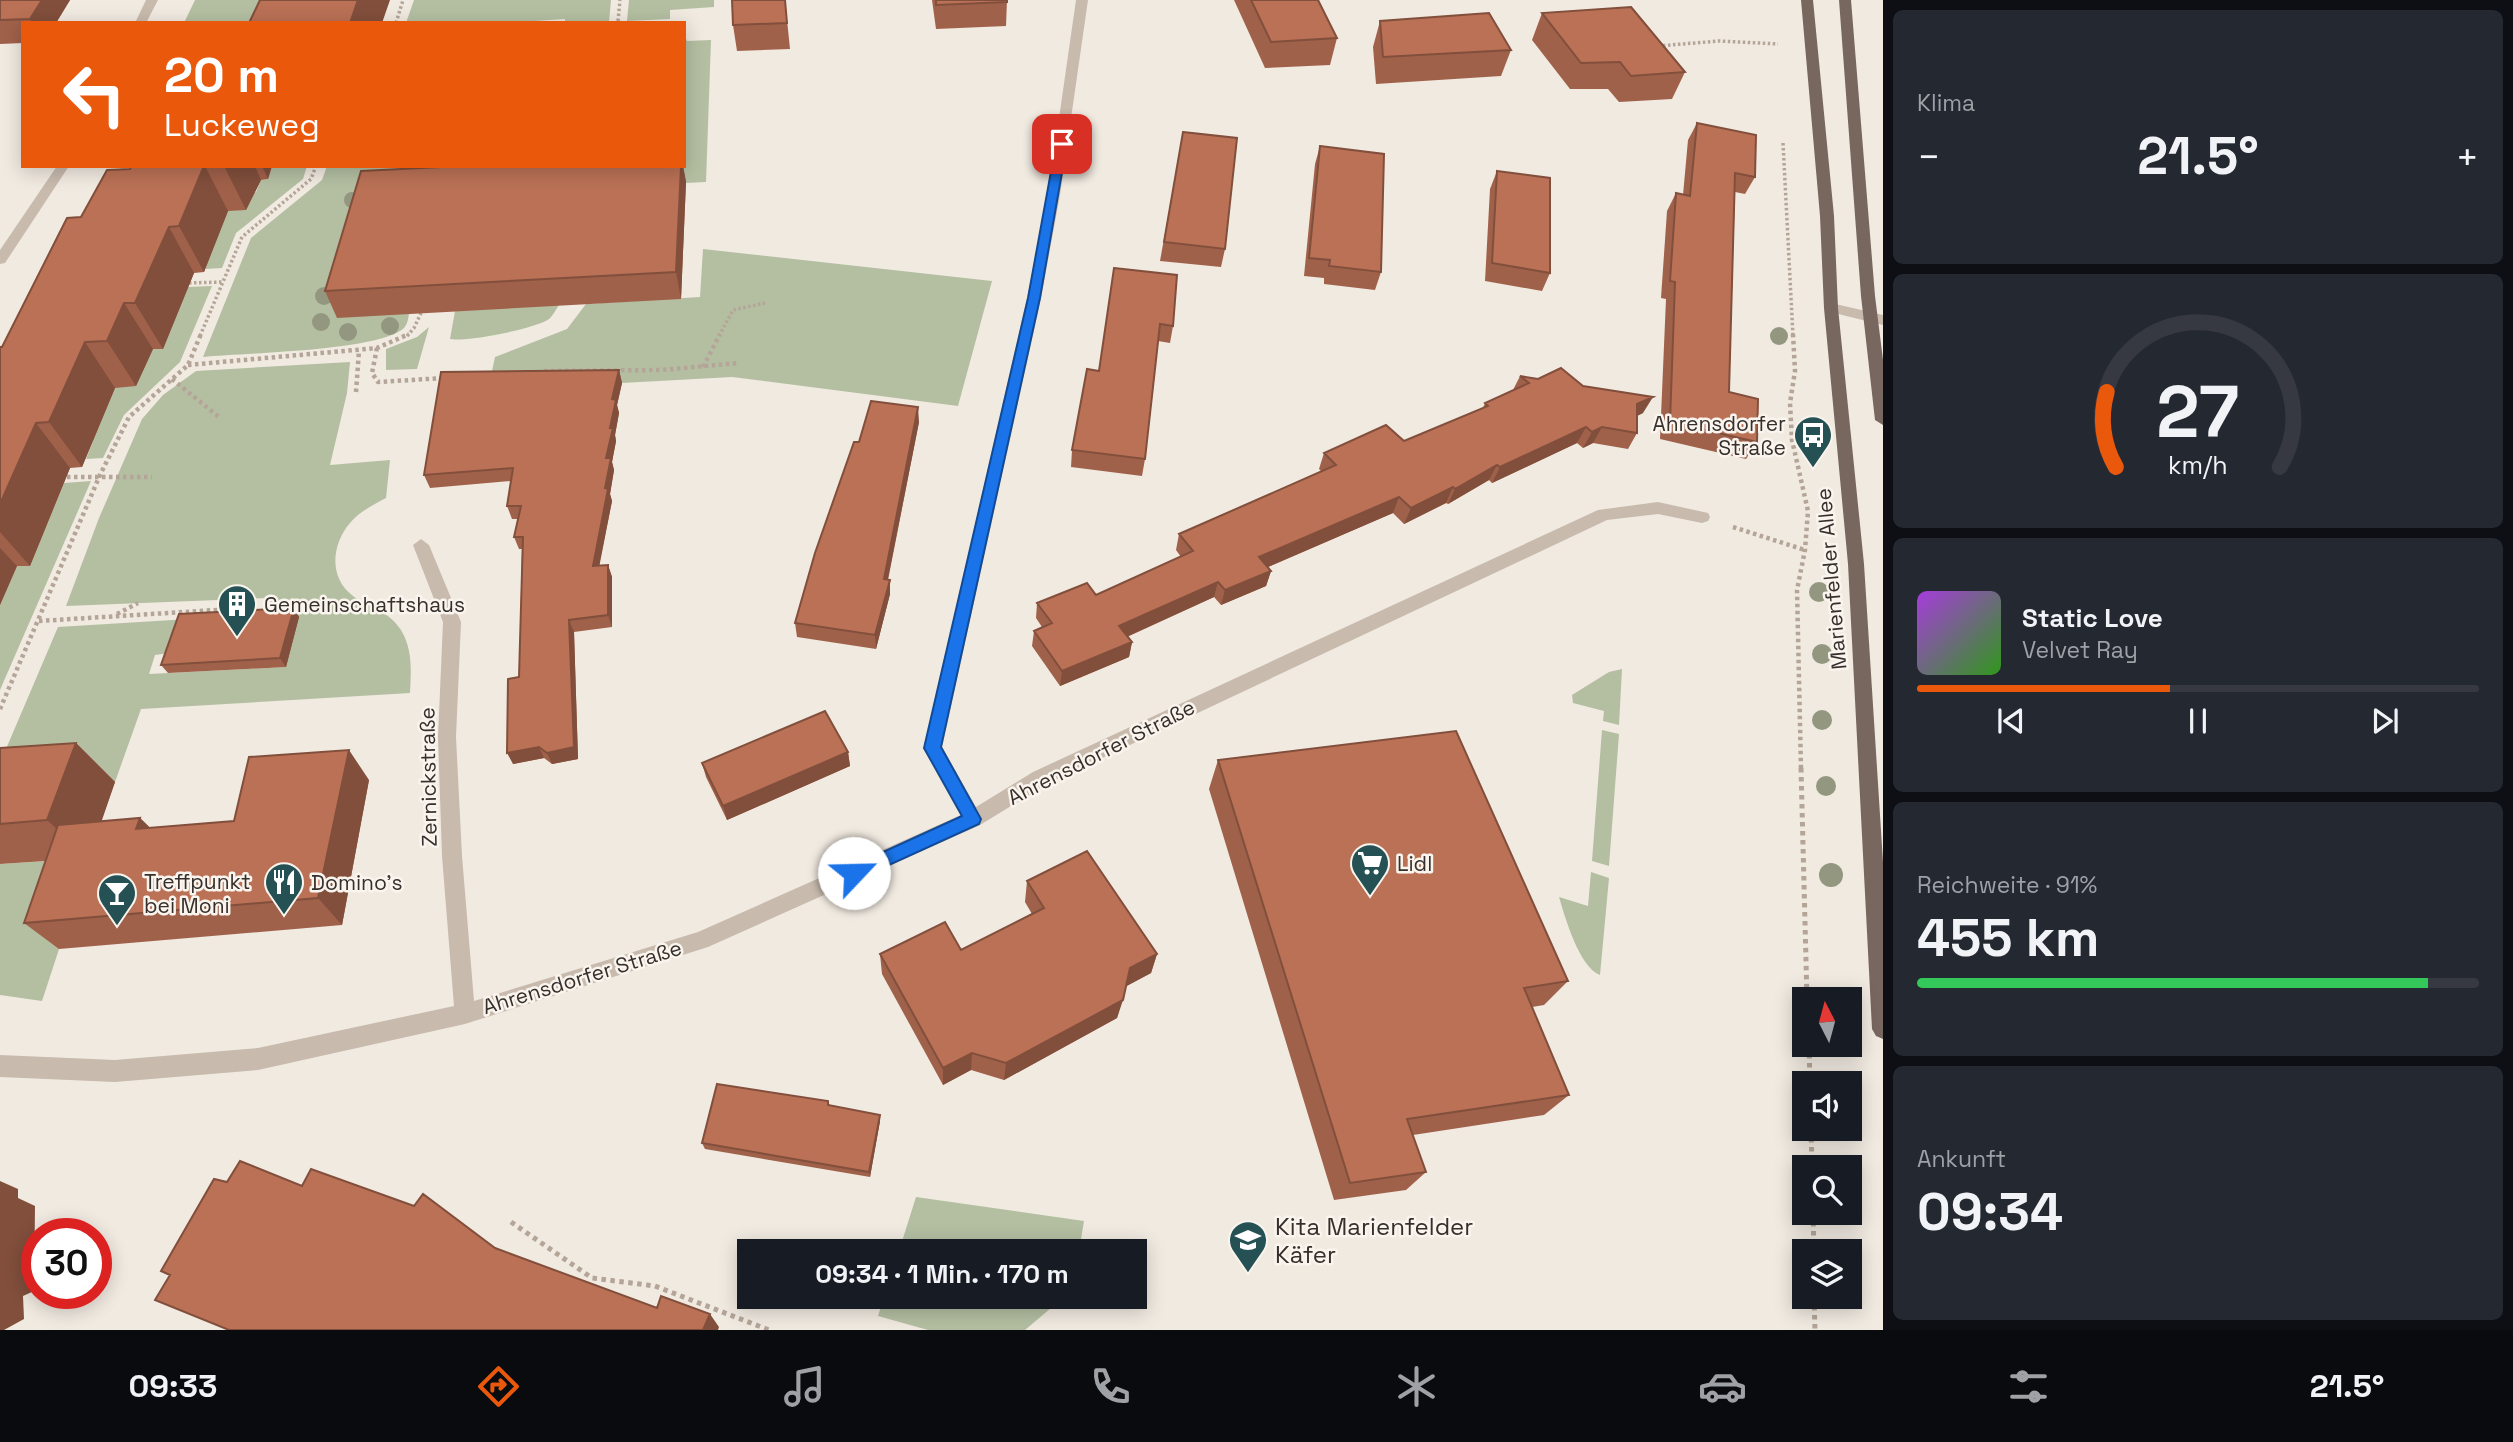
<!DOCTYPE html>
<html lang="de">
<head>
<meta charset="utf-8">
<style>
  body { margin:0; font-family:"Space Grotesk",sans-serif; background:#242831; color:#f1f3f6; height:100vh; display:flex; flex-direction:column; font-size:26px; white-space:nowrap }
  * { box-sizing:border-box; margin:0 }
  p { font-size:23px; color:#9ea1a6 }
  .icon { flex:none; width:38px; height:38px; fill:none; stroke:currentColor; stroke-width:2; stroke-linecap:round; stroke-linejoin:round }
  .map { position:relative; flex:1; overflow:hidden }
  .side { display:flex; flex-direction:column; gap:10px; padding:10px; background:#0d0f14; width:630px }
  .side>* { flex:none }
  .banner { position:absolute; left:21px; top:21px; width:665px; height:147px; border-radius:0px; box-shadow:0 4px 18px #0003; background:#ea580c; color:#fff; overflow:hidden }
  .needle { width:46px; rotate:354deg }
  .buttons { position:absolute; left:1792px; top:987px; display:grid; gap:14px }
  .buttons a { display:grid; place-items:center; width:70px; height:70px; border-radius:0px; background:#171b24; box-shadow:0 4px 18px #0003; font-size:35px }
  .speed { position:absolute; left:21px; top:1218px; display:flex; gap:14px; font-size:35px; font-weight:700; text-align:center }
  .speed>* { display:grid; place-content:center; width:91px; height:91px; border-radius:50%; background:#171b24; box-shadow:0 4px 18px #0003; line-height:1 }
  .speed .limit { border:10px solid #d22; background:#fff; color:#111 }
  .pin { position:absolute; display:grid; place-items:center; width:60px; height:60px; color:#fff; margin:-30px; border-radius:14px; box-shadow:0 4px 10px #0006 }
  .me { position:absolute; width:77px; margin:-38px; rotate:66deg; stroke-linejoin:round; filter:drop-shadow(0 0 5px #0008) }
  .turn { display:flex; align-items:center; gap:24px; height:147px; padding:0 28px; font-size:32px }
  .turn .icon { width:91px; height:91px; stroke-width:2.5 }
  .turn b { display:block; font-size:49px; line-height:60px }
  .big { font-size:52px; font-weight:800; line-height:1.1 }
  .side .tile { flex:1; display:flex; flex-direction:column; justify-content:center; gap:10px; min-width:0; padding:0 24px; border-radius:10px; background:#242831 }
  .side .dial { align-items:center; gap:0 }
  .dial svg { height:182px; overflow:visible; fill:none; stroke:#363941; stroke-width:7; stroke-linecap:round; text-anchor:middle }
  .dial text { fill:#f1f3f6; stroke:none }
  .song { display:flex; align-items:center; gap:21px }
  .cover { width:84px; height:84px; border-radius:10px; background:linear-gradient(135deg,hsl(280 70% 55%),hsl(110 70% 35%)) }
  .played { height:7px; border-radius:4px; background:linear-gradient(90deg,#ea580c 45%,#363941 45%) }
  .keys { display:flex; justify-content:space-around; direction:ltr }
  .heat { display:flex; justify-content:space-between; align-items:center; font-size:38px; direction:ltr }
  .charge { height:10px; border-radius:5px; background:linear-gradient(90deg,#34c759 91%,#363941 0) }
  .trip { position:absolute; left:737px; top:1239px; width:410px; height:70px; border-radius:0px; background:#171b24; box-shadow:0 4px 18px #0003; font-weight:800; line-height:70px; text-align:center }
  .dock { display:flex; height:112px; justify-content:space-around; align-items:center; background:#090b0e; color:#9ea1a6 }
  .dock .icon { width:49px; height:49px }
  .dock .selected { color:#ea580c }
  .dock b { font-size:32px; color:#f1f3f6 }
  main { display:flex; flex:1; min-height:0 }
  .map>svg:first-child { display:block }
</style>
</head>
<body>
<main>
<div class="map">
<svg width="1883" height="1330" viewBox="0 0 1883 1330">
  <rect width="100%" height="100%" fill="#f1eae1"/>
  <path fill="#b4bfa2" d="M195 0H338L330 23H184Z
    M414 0H611L609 22 565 23V19L506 23H406Z
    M629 0H714V7L670 10V19L627 21Z
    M684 34 687 41 711 40 706 182 372 198 409 313C408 321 407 327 400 331 367 351 246 353 203 357L251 238 322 180 327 166H684Z
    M272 166H307L303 179 236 233 222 268 206 269 208 212 256 192 261 180 268 179Z
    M703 249 992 281 958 406 732 377 622 383 489 385 495 357 567 329 586 304 700 297Z
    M212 286 180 362 124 415 103 458 86 459 93 441V389L153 349 163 348 188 287Z
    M559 305C556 309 553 316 549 319 535 329 467 342 450 339L455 311Z
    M429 327 417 369 386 370V349L417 337Z
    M350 362 347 393 330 465 390 460 386 498C373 505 359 512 350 523 332 544 328 577 353 596 370 608 388 610 401 630 413 650 411 671 410 693L141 709 115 782 41 787 0 763 58 627 189 619 176 652 155 655 149 674 286 667 265 619 269 598 66 606 99 518 142 419 163 395 196 371Z
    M91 481 0 690V605L17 566H30L64 483Z
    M1622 669 1619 725 1603 721 1604 711 1573 703 1572 695 1609 672Z
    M1602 730 1619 734 1609 866 1592 861Z
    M48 861 84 873 42 1001 0 995V864Z
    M1591 872 1609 878 1600 975C1579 967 1565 917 1559 897L1588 906Z
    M916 1197 1084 1221 1079 1251H899Z
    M884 1297H1064L1025 1330H928L878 1316Z"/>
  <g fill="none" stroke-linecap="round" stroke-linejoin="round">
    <path stroke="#b4a598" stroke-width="3.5" stroke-dasharray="2.5 2.5" stroke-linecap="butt" d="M618 21 620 0
      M396 23 403 0
      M1658 46 1719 41 1778 44
      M1783 143 1793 336
      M189 283 222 282
      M200 336 242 237 311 179 316 166
      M407 336 414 328 421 313
      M719 336 733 310 765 303"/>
    <path stroke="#b4a598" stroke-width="4.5" stroke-dasharray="3.5 3.5" stroke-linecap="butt" d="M1793 334 1795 371 1790 403 1792 440 1808 511 1805 550 1797 590 1801 769
      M377 348 372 373 378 382 444 378
      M188 365 377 348 409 334
      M703 367 720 334
      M544 371 662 370 738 363
      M172 379 219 417
      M356 392 359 351
      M67 477H152
      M1733 527 1805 550
      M248 608 250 599
      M117 614 138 603
      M39 621 248 608 246 614
      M0 709 100 475 129 417 188 365 201 334"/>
    <path stroke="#b4a598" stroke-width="5" stroke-dasharray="4.5 4.5" stroke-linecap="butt" d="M1801 768 1807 999
      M1809 1045 1810 1083
      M1811 1129 1812 1167
      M1813 1213 1814 1251
      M511 1222 592 1278 655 1286 769 1330
      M1814 1297 1815 1330"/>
    <path fill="#c8baad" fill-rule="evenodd" d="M1831 303 1883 315V325L1826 311V305Z"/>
    <path fill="#c8baad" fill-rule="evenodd" d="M146 0H158L146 23H135Z
      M1076 0H1088L1060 195 1041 298 942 747 976 807 1033 772 1598 510 1658 502 1708 513 1710 517 1708 521 1702 523 1658 514 1607 520 1047 784 980 825 708 947 465 1024 258 1070 115 1082 0 1077V1055L115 1060 258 1048 454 1006 442 856 438 737 443 622 413 545 421 539 429 545 461 622 456 737 462 856 474 1001 698 932 961 815 924 748 1027 298 1048 195Z
      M57 166H69L5 263 0 264V250Z"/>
    <path fill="#78675e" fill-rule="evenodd" d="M1801 0H1813L1834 216 1838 308 1864 564 1883 862V1039L1876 1036 1872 1029 1848 564 1824 308 1820 216Z
      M1839 0H1851L1875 296 1883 360V425L1875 420 1861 296Z"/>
  </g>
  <g fill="#939780">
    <circle cx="352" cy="200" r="8"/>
    <circle cx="324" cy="296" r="9"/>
    <circle cx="321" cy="322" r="9"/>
    <circle cx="390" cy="326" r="9"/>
    <circle cx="348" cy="332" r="9"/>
    <circle cx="1779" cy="336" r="9"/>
    <circle cx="1819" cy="592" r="10"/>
    <circle cx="1822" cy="654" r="10"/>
    <circle cx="1822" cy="720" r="10"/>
    <circle cx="1826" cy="786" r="10"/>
    <circle cx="1831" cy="875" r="12"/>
  </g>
  <path fill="#a0614a" d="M0 0H70L56 23H23V43L0 44Z
    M785 0 790 49 737 51 733 25Z
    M932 0H1007L1006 26 936 29Z
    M1234 0H1318L1337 38 1330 65 1265 68Z
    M1542 13 1685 72 1672 99 1619 102 1608 89H1570L1532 40Z
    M1380 21 1511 50 1501 76 1376 84 1373 47Z
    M1697 123 1755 177 1745 194 1735 192 1729 392 1757 442 1746 459 1660 439 1666 299 1661 298 1667 211 1676 193 1683 195 1688 140Z
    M1183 132 1225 249 1221 267 1160 261Z
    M1320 146 1381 272 1375 290 1324 284V278L1304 276 1315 164Z
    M131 166H272L268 179 261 180 246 210 228 211 204 272 194 273 163 349H153L136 386 115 388 82 467 70 468 30 566H17L0 605V347H2L81 217 130 169Z
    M462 166H683L686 182 681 299 337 318 325 291Z
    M1497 171 1550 273 1542 291 1485 281 1490 189Z
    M1114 268 1173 326 1170 343 1158 341 1145 459 1142 476 1071 467 1072 450 1099 371Z
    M619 370 622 383 617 405 619 413 615 435 616 441 612 462 614 470 610 494 612 501 599 565H608L612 577V627L574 632 578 759 552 764 544 758 513 764 519 677 522 549H519L514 537 518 519H512L507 506 511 481 430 488 424 475Z
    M1520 376 1583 386 1643 413 1637 416V433L1628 449 1593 443 1583 448 1577 443 1492 483 1489 480 1448 504 1446 503 1404 524 1393 513 1268 567 1271 571 1266 586 1221 605 1214 597 1127 637 1132 642 1129 657 1060 686 1032 646 1034 631 1042 627 1036 618 1037 603 1096 595 1181 557 1176 550 1179 534 1321 471 1319 469 1324 453 1404 441 1483 408 1485 403 1513 390Z
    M919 422 888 580 890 594 876 649 797 637 795 623 859 442Z
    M294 608 299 617 286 667 168 673 161 665Z
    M76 743 115 782 101 821 140 818 150 828 234 821 369 780 342 925 59 949 24 923 46 861 0 864V748Z
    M848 752 850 766 727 820 706 777 702 763Z
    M1218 760 1568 981 1544 1005 1532 1007 1569 1095 1544 1115 1413 1135 1426 1172 1406 1190 1334 1200 1209 789Z
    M1027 881 1157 954 1151 973 1126 986 1117 1018 1004 1080 971 1070 943 1085 882 974 880 954 961 950 1032 914 1025 902Z
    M828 1101 830 1106 880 1115V1121L870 1177 705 1149 702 1143Z"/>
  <path fill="#824f3c" d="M42 0H70L56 23H32L30 19Z
    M358 0H390L382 23H350Z
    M204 166H205L228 211 204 272 179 226Z
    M224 166H255L261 180 246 210Z
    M262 166H272L268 179Z
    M681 166H683L686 182 681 299 676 272Z
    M169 227 194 273 163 349 135 303Z
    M124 303 153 349 136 386 107 341Z
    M85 342 115 388 82 467 49 422Z
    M619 370 622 383 617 405 619 413 615 435 616 441 612 462 614 470 610 494 612 501 597 578 593 566 605 488 606 458 612 399Z
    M1653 397 1643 413 1628 420 1637 404Z
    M918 407 919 422 885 593 884 579Z
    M36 423 70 468 30 566 0 532V504Z
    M1586 427 1577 443 1492 483 1500 467Z
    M1602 427 1593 443 1583 448 1592 432Z
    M1497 465 1489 480 1448 504 1455 489Z
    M1453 487 1446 503 1404 524 1411 508Z
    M1399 497 1393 513 1254 573 1259 557Z
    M0 548 17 566 0 605Z
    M608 565 612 577V627L608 615Z
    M1271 571 1266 586 1221 605 1225 590Z
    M890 580V594L876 649 875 635Z
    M1218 582 1214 597 1117 641 1119 626Z
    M294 608 299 617 286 667 280 658Z
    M569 620 574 632 578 759 552 764 547 753Z
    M1132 642 1129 657 1060 686 1062 671Z
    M76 743 115 782 89 858 47 820Z
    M539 747 544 758 513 764 507 753Z
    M349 750 369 780 342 925 318 898Z
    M848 752 850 766 727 820 723 806Z
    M140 818 169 846 136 829Z
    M1157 954 1151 973 1125 987 1130 968Z
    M1123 1000 1117 1018 1004 1080 1006 1063Z
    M972 1053 971 1070 943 1085V1068Z
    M880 1115V1121L870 1177 869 1172Z
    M0 1181 18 1189V1198L35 1206 34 1291 23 1296 24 1319 4 1330H0Z
    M710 1314 719 1327 718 1330H703Z"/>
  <path fill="#ba7156" stroke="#824f3c" stroke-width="2" d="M0 0H42L30 19 0 20Z
    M260 0H358L350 23H249Z
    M732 0H785L787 23 733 25Z
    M936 0H1007V2L936 5Z
    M1251 0H1318L1337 38 1271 42Z
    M1631 7 1685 72 1631 76 1620 62 1581 63 1542 13Z
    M1489 13 1511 50 1383 57 1380 21Z
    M1697 123 1756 135 1755 177 1735 173 1729 392 1758 399 1757 442 1670 422 1675 282 1670 281 1676 193 1690 196Z
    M1183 132 1237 138 1225 249 1164 242Z
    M1320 146 1384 154 1381 272 1329 266 1330 260 1309 258Z
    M131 166H204L179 226 169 227 135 303H124L107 341 85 342 49 422 36 423 0 504V347H2L67 218 81 217 107 170 130 169Z
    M462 166H681L676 272 325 291 361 171Z
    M1497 171 1550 178V273L1492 263Z
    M1114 268 1177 275 1173 326 1160 324 1145 459 1072 450 1087 369 1099 371Z
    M1561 368 1583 386 1653 397 1637 404V433L1602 427 1592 432 1586 427 1500 467 1497 465 1455 489 1453 487 1411 508 1399 497 1259 557 1271 571 1225 590 1218 582 1119 626 1132 642 1062 671 1034 631 1052 623 1037 603 1087 583 1096 595 1193 551 1179 534 1336 465 1324 453 1386 425 1404 441 1488 406 1485 403 1529 383 1520 376 1538 379Z
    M619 370 612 399 616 400 610 428H613L606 458H611L605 488 608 489 593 566 608 565V615L569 620 574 747 547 753 539 747 507 753 508 679 519 677 523 537H514L521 506H507L513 468 424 475 441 372Z
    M871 401 918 407 884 579 890 580 875 635 795 623 815 553 854 442H859Z
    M294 608 280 658 161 665 179 614Z
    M825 711 848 752 723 806 702 763Z
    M1456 731 1568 981 1524 988 1569 1095 1407 1119 1426 1172 1350 1183 1218 760Z
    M76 743 47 820 0 824V748Z
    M349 750 318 898 24 923 58 825 140 818 136 829 234 821 249 757Z
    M1087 851 1157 954 1130 968 1123 1000 1006 1063 972 1053 943 1068 880 954 945 922 961 950 1044 908 1027 881Z
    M717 1084 828 1101V1105L880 1115 869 1172 702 1143Z
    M240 1161 302 1186 311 1169 414 1206 423 1194 495 1248 657 1308 661 1296 710 1314 703 1330H229L155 1300 170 1275 161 1271 214 1179 227 1182Z"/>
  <path fill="#1a73e8" stroke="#114b97" stroke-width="2" d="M1062 140 1067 144 1040 298 941 747 981 819 979 824 854 881 848 879 845 873 848 868 962 816 924 748 1028 298 1056 144Z"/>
  <defs>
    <symbol id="bus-pin" viewBox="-11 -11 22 30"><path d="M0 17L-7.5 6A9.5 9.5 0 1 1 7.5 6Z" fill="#255155" stroke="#f9f4ed"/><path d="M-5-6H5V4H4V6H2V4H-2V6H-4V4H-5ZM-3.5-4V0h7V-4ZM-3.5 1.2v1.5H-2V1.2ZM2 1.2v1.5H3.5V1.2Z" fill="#fff"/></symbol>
    <symbol id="building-pin" viewBox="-11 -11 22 30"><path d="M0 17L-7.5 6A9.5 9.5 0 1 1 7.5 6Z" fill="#255155" stroke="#f9f4ed"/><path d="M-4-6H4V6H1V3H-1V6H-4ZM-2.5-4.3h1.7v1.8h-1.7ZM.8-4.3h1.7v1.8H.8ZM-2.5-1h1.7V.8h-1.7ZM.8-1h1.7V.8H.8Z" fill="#fff"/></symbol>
    <symbol id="supermarket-pin" viewBox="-11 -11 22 30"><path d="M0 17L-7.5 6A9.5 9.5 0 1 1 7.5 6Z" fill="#255155" stroke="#f9f4ed"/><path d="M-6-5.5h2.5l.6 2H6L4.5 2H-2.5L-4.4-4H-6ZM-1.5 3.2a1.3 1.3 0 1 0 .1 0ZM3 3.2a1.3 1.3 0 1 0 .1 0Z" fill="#fff"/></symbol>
    <symbol id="restaurant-pin" viewBox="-11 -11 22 30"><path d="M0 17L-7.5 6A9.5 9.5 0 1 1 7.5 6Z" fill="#255155" stroke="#f9f4ed"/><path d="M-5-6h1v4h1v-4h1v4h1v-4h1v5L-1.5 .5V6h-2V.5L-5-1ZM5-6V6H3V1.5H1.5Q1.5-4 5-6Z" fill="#fff"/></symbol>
    <symbol id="bar-pin" viewBox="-11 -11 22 30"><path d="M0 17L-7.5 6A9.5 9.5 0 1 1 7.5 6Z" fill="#255155" stroke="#f9f4ed"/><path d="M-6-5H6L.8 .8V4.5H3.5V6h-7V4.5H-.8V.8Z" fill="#fff"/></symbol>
    <symbol id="school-pin" viewBox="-11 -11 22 30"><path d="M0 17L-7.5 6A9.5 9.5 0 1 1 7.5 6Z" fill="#255155" stroke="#f9f4ed"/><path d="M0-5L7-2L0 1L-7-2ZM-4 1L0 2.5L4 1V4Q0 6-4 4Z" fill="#fff"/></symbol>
  </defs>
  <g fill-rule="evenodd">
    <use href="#bus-pin" x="1791" y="413" width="44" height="60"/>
    <use href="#building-pin" x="215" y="582" width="44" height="60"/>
    <use href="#supermarket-pin" x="1348" y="841" width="44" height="60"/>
    <use href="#restaurant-pin" x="262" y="860" width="44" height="60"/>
    <use href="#bar-pin" x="95" y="871" width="44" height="60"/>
    <use href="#school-pin" x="1226" y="1218" width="44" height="60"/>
  </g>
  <g text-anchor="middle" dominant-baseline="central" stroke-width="5" stroke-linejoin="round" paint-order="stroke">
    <g font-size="21" fill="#372f2b" stroke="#f9f4ed" text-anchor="start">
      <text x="1786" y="423" text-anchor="end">Ahrensdorfer<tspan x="1786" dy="24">Straße</tspan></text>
      <text x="264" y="604">Gemeinschaftshaus</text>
      <text x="1397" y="863">Lidl</text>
      <text x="144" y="881">Treffpunkt<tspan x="144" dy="24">bei Moni</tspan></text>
      <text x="311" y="882">Domino's</text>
    </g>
    <g font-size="21" fill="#372f2b" stroke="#f9f4ed">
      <text transform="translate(1831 579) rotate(-95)">Marienfelder Allee</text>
      <text transform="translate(1101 752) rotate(-27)">Ahrensdorfer Straße</text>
      <text transform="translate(428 777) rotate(-91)">Zernickstraße</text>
      <text transform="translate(582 977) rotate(-17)">Ahrensdorfer Straße</text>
    </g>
    <g font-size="24" fill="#372f2b" stroke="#f9f4ed" text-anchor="start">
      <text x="1275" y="1226">Kita Marienfelder<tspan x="1275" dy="28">Käfer</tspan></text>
    </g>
  </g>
</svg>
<div class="buttons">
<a><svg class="needle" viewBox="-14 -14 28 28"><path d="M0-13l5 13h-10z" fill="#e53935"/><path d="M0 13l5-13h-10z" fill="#9ea1a6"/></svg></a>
<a><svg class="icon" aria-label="sound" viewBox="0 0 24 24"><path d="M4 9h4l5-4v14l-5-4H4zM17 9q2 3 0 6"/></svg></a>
<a><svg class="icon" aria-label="search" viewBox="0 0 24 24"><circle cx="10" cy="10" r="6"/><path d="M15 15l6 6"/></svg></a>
<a><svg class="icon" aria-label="layers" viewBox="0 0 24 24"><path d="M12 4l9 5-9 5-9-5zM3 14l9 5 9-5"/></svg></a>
</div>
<div class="speed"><div class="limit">30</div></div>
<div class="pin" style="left:1062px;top:144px;background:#d93025"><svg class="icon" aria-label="arrive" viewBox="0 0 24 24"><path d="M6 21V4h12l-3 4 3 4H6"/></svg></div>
<svg class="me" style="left:854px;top:873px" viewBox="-20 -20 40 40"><circle r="19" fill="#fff"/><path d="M0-13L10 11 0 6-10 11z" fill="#1a73e8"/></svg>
<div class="trip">09:34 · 1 Min. · 170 m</div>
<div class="banner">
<div class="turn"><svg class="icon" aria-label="left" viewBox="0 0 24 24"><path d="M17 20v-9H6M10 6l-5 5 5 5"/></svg><div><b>20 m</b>Luckeweg</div></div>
</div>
</div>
<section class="side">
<div class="tile"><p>Klima</p>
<div class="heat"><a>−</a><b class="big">21.5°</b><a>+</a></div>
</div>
<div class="tile dial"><svg viewBox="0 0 100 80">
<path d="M14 69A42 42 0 1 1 86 69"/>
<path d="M14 69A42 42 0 0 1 10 36" stroke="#ea580c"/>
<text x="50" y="56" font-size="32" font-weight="700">27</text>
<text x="50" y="72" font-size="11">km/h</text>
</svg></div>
<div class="tile">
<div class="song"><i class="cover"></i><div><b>Static Love</b><p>Velvet Ray</p></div></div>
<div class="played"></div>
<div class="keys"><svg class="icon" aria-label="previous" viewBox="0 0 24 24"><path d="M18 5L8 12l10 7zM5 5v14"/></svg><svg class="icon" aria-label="pause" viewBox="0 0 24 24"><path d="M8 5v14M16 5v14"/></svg><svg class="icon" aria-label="next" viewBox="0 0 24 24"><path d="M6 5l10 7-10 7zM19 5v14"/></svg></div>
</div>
<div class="tile"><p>Reichweite · 91%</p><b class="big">455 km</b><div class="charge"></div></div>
<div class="tile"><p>Ankunft</p><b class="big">09:34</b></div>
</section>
</main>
<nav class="dock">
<b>09:33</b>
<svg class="icon selected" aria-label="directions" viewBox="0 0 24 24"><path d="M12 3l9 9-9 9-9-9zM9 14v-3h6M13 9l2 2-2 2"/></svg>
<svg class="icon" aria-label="music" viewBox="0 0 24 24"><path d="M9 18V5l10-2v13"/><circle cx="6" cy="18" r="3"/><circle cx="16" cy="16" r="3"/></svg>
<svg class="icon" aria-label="phone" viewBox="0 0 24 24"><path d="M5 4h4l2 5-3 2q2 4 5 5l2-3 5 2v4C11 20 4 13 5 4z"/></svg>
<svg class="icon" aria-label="climate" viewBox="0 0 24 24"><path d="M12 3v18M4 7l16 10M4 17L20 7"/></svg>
<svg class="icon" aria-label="car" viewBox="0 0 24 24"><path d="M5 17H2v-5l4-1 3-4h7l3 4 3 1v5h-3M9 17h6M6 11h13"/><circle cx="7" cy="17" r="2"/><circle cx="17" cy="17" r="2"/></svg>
<svg class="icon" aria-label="filters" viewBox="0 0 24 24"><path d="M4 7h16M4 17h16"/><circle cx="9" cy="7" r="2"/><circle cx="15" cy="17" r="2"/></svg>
<b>21.5°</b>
</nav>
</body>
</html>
